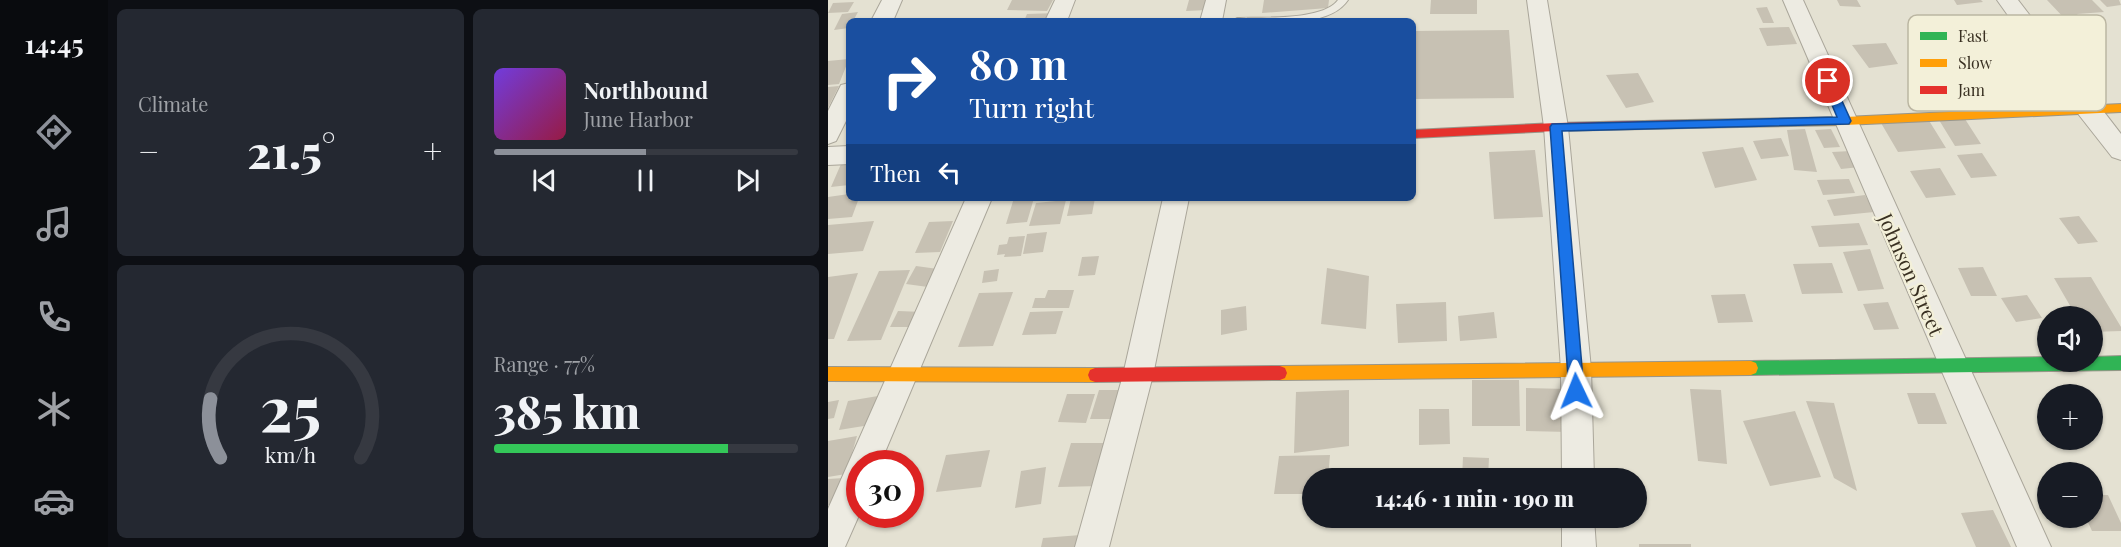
<!DOCTYPE html>
<html lang="en">
<head>
<meta charset="utf-8">
<style>
  body { margin:0; font-family:"Playfair Display",serif; background:#242831; color:#f1f3f6; height:100vh; display:flex; flex-direction:column; font-size:22px; white-space:nowrap }
  * { box-sizing:border-box; margin:0 }
  p { font-size:20px; color:#9ea1a6 }
  .icon { flex:none; width:33px; height:33px; fill:none; stroke:currentColor; stroke-width:2; stroke-linecap:round; stroke-linejoin:round }
  .map { position:relative; flex:1; overflow:hidden }
  .sheet { display:flex; flex-direction:column; gap:9px; padding:9px; background:#0d0f14; width:720px }
  .sheet>* { flex:none }
  .banner { position:absolute; left:18px; top:18px; width:570px; height:183px; border-radius:9px; box-shadow:0 2px 4px #0004; background:#1a4fa0; color:#fff; overflow:hidden }
  .tools { position:absolute; left:1209px; top:306px; display:grid; gap:12px }
  .tools a { display:grid; place-items:center; width:66px; height:66px; border-radius:50%; background:#171b24; box-shadow:0 2px 4px #0004; font-size:30px }
  .speed { position:absolute; left:18px; top:450px; display:flex; gap:12px; font-size:30px; font-weight:700; text-align:center }
  .speed>* { display:grid; place-content:center; width:78px; height:78px; border-radius:50%; background:#171b24; box-shadow:0 2px 4px #0004; line-height:1 }
  .speed .limit { border:9px solid #d22; background:#fff; color:#111 }
  .pin { position:absolute; display:grid; place-items:center; width:51px; height:51px; color:#fff; margin:-26px; border:3px solid #fff; border-radius:50%; box-shadow:0 2px 6px #0007 }
  .me { position:absolute; width:66px; margin:-33px; rotate:358deg; stroke-linejoin:round; filter:drop-shadow(0 0 4px #0008) }
  .turn { display:flex; align-items:center; gap:21px; height:126px; padding:0 24px; font-size:27px }
  .turn .icon { width:78px; height:78px; stroke-width:2.5 }
  .turn b { display:block; font-size:42px; line-height:51px }
  .then { display:flex; align-items:center; height:57px; padding:0 24px; background:#0003; gap:12px; font-size:22px }
  .big { font-size:45px; font-weight:800; line-height:1.1 }
  .sheet .widget { flex:1; display:flex; flex-direction:column; justify-content:center; gap:9px; min-width:0; padding:0 21px; border-radius:9px; background:#242831 }
  .sheet .dial { align-items:center; gap:0 }
  .dial svg { height:156px; overflow:visible; fill:none; stroke:#363941; stroke-width:7; stroke-linecap:round; text-anchor:middle }
  .dial text { fill:#f1f3f6; stroke:none }
  .song { display:flex; align-items:center; gap:18px }
  .cover { width:72px; height:72px; border-radius:9px; background:linear-gradient(135deg,hsl(260 70% 55%),hsl(340 70% 35%)) }
  .played { height:6px; border-radius:3px; background:linear-gradient(90deg,#8c9099 50%,#363941 50%) }
  .keys { display:flex; justify-content:space-around; direction:ltr }
  .heat { display:flex; justify-content:space-between; align-items:center; font-size:33px; direction:ltr }
  .charge { height:9px; border-radius:4px; background:linear-gradient(90deg,#34c759 77%,#363941 0) }
  .sheet .tiles { flex:1; display:grid; gap:9px; grid-template-columns:repeat(2,1fr) }
  .trip { position:absolute; left:474px; top:468px; width:345px; height:60px; border-radius:30px; background:#171b24; box-shadow:0 2px 4px #0004; font-weight:800; line-height:60px; text-align:center }
  main { display:flex; flex:1; min-height:0 }
  .tab-bar { display:flex; flex-direction:column; width:108px; justify-content:space-around; align-items:center; background:#090b0e; color:#9ea1a6 }
  .tab-bar .icon { width:42px; height:42px }
  .tab-bar .current { color:#8c9099 }
  .tab-bar b { font-size:27px; color:#f1f3f6 }
  .map>svg:first-child { display:block }
</style>
</head>
<body>
<main>
<nav class="tab-bar">
<b>14:45</b>
<svg class="icon current" aria-label="directions" viewBox="0 0 24 24"><path d="M12 3l9 9-9 9-9-9zM9 14v-3h6M13 9l2 2-2 2"/></svg>
<svg class="icon" aria-label="music" viewBox="0 0 24 24"><path d="M9 18V5l10-2v13"/><circle cx="6" cy="18" r="3"/><circle cx="16" cy="16" r="3"/></svg>
<svg class="icon" aria-label="phone" viewBox="0 0 24 24"><path d="M5 4h4l2 5-3 2q2 4 5 5l2-3 5 2v4C11 20 4 13 5 4z"/></svg>
<svg class="icon" aria-label="climate" viewBox="0 0 24 24"><path d="M12 3v18M4 7l16 10M4 17L20 7"/></svg>
<svg class="icon" aria-label="car" viewBox="0 0 24 24"><path d="M5 17H2v-5l4-1 3-4h7l3 4 3 1v5h-3M9 17h6M6 11h13"/><circle cx="7" cy="17" r="2"/><circle cx="17" cy="17" r="2"/></svg>
</nav>
<section class="sheet">
<div class="tiles">
<div class="widget"><p>Climate</p>
<div class="heat"><a>−</a><b class="big">21.5°</b><a>+</a></div>
</div>
<div class="widget">
<div class="song"><i class="cover"></i><div><b>Northbound</b><p>June Harbor</p></div></div>
<div class="played"></div>
<div class="keys"><svg class="icon" aria-label="previous" viewBox="0 0 24 24"><path d="M18 5L8 12l10 7zM5 5v14"/></svg><svg class="icon" aria-label="pause" viewBox="0 0 24 24"><path d="M8 5v14M16 5v14"/></svg><svg class="icon" aria-label="next" viewBox="0 0 24 24"><path d="M6 5l10 7-10 7zM19 5v14"/></svg></div>
</div>
<div class="widget dial"><svg viewBox="0 0 100 80">
<path d="M14 69A42 42 0 1 1 86 69"/>
<path d="M14 69A42 42 0 0 1 9 39" stroke="#8c9099"/>
<text x="50" y="56" font-size="32" font-weight="700">25</text>
<text x="50" y="72" font-size="11">km/h</text>
</svg></div>
<div class="widget"><p>Range · 77%</p><b class="big">385 km</b><div class="charge"></div></div>
</div>
</section>
<div class="map">
<svg width="1293" height="547" viewBox="0 0 1293 547">
  <rect width="100%" height="100%" fill="#e4e1d2"/>
  <path fill="#c7c1b3" d="M184 0H225L219 11 179 10Z
    M361 0H382L380 10 358 11Z
    M436 0H501L500 8 434 13Z
    M603 0H649V14H602Z
    M1009 0H1029L1033 7 1012 6Z
    M1126 0H1153L1155 2 1129 5Z
    M1219 0H1264L1276 12 1249 14 1254 20H1238Z
    M1272 0H1291L1293 5 1279 7Z
    M26 2 20 12 0 13 5 3Z
    M939 7 946 23H935L928 8Z
    M30 12 25 21H21V28L6 30 14 14Z
    M229 13 226 21H196L199 14Z
    M961 27 969 44 939 46 931 28Z
    M681 30 686 98 585 99V31Z
    M1058 43 1070 64 1041 68 1024 45Z
    M21 59 11 84 0 85V61Z
    M810 73 826 102 798 108 778 75Z
    M11 86 0 108V87Z
    M1100 119 1118 148 1070 152 1053 123Z
    M1137 119 1153 144 1127 146 1111 120Z
    M977 129 989 172 966 170 959 130Z
    M1003 129 1012 147 996 148 987 130Z
    M953 138 961 156 933 159 925 141Z
    M915 147 929 180 887 188 874 152Z
    M707 150 715 217 666 219 661 152Z
    M1023 151 1032 167 1013 169 1004 152Z
    M1154 153 1169 176 1143 178 1129 155Z
    M21 163V185L3 187 13 164Z
    M1112 168 1128 195 1098 198 1082 171Z
    M1021 179 1027 193 995 195 989 180Z
    M21 194V198H31L24 217 0 219V197Z
    M1037 195 1046 212 1006 216 999 200Z
    M186 198H206L199 222 178 224Z
    M243 198H267L264 214 239 216Z
    M238 200 232 224 201 226 208 203Z
    M1251 216 1270 242 1250 244 1231 218Z
    M46 221 35 251 0 254V225Z
    M125 221 112 252 87 253 101 222Z
    M1031 223 1040 245 991 247 983 226Z
    M219 232 215 252 195 254 199 234Z
    M197 236 193 256 176 257 177 254 169 255 171 245 179 244 181 237Z
    M1042 249 1056 289 1030 291 1015 252Z
    M271 256 267 275 250 276 254 257Z
    M1004 263 1015 293 974 294 965 264Z
    M88 266 110 269 100 287 78 284Z
    M1155 267 1169 296H1143L1130 268Z
    M499 268 541 276 538 329 493 324Z
    M171 269 169 281 154 283 156 271Z
    M82 270 53 340 19 341 51 271Z
    M30 273 6 339H0V277Z
    M1263 277 1293 327V331L1264 332V316H1248L1226 278Z
    M220 290H246L241 308H204L207 298H217Z
    M185 292 165 346 130 347 151 293Z
    M917 294 925 322 890 323 883 295Z
    M1199 295 1214 318 1188 322 1173 298Z
    M618 302 619 341 570 343 568 304Z
    M1060 302 1071 329 1046 330 1035 304Z
    M418 306 419 330 393 335V310Z
    M70 311 95 312 88 327H62Z
    M235 311 228 334 194 335 202 312Z
    M666 312 669 338 632 341 630 316Z
    M644 380H691L692 426H644Z
    M698 388 739 389 741 432 698 431Z
    M862 389 893 390 899 464 870 461Z
    M271 390H302L294 419H262Z
    M521 390V446L466 453 468 392Z
    M1079 393H1107L1119 424H1090Z
    M239 394H267L258 423 230 422Z
    M56 395 48 424 11 430 20 401Z
    M11 400 6 418 0 419V402Z
    M978 401 1006 403 1029 491 1006 478Z
    M591 409H621L622 444 591 445Z
    M967 411 993 477 942 486 915 421Z
    M29 436 18 474 0 477V441Z
    M243 443H282L271 486 230 487Z
    M162 450 153 487 108 492 118 455Z
    M502 455 500 478H484V494H446L451 456Z
    M635 457 661 458 660 478H634Z
    M218 467 213 504 187 508 193 471Z
    M16 478 6 505H0V479Z
    M1264 495H1280L1293 523V531H1264L1258 518H1264Z
    M1165 510 1183 547H1148L1133 513Z
    M265 534 262 547H213L215 538Z
    M811 544H863V547H811Z"/>
  <g fill="none" stroke-linecap="round" stroke-linejoin="round">
    <defs>
      <path id="lane" d="M510 0H520C500 30 437 21 404 21L409 18C433 17 495 21 510 0Z"/>
      <path id="street" d="M54 0H74L65 21H43Z
        M227 0H247L239 21H217Z
        M378 0H398L394 21H372Z
        M699 0H719L740 127 763 369 766 478H734L733 369 716 127Z
        M955 0H975L1223 547H1189Z
        M1169 0H1190L1293 134V160L1284 157 1251 115Z
        M21 83V115L8 141 0 144V111L13 85Z
        M21 146V164L0 165V147Z
        M138 198H164L52 464H32V513L17 547H0V509Z
        M335 198H361L325 375 281 547H247L295 375Z
        M734 518H766L768 547H734Z"/>
      <path id="fast" d="M1293 356V370L923 375 918 373 916 368 918 363 923 361 1220 357V362H1264V357Z"/>
      <path id="slow" d="M1293 104V112L1017 125 860 128 854 124 860 120 1017 117Z
        M923 361 928 363 930 368 928 373 923 375 452 380 447 378 445 373 447 368 452 366Z
        M0 367 267 368 272 370 274 375 272 380 267 382 0 381Z"/>
      <path id="jam" d="M860 120 866 124 860 128 728 131 585 138V130L728 123Z
        M452 366 457 368 459 373 457 378 452 380 267 382 262 380 260 375 262 370 267 368Z"/>
    </defs>
    <use href="#lane" stroke="#aaa69a" stroke-width="2"/>
    <use href="#street" stroke="#aaa69a" stroke-width="2"/>
    <use href="#fast" stroke="#99968a" stroke-width="2"/>
    <use href="#slow" stroke="#99968a" stroke-width="2"/>
    <use href="#jam" stroke="#99968a" stroke-width="2"/>
    <use href="#lane" fill="#edebe2" fill-rule="evenodd"/>
    <use href="#street" fill="#edebe2" fill-rule="evenodd"/>
    <use href="#fast" fill="#30b455" fill-rule="evenodd"/>
    <use href="#slow" fill="#ff9f0a" fill-rule="evenodd"/>
    <use href="#jam" fill="#e5322d" fill-rule="evenodd"/>
  </g>
  <path fill="#1a73e8" stroke="#114b97" stroke-width="1.5" d="M1000 77 1005 81 1023 121 1021 124 734 131 756 391 754 396 748 398 743 396 741 391 722 127 724 124 1009 117 994 81Z"/>
  <g text-anchor="middle" dominant-baseline="central" stroke-width="4.5" stroke-linejoin="round" paint-order="stroke">
    <g font-size="20" fill="#393022" stroke="#f3f0d9">
      <text transform="translate(1084 274) rotate(66)">Johnson Street</text>
    </g>
  </g>
  <rect x="1080" y="15" width="198" height="96" rx="9" fill="#f3f0d9" stroke="#bbb6a2" stroke-width="1.5"/>
  <rect x="1092" y="32" width="27" height="8" fill="#30b455"/>
  <rect x="1092" y="59" width="27" height="8" fill="#ff9f0a"/>
  <rect x="1092" y="86" width="27" height="8" fill="#e5322d"/>
  <g font-size="16" fill="#393022">
    <text x="1130" y="42">Fast</text>
    <text x="1130" y="69">Slow</text>
    <text x="1130" y="96">Jam</text>
  </g>
</svg>
<div class="tools">
<a><svg class="icon" aria-label="sound" viewBox="0 0 24 24"><path d="M4 9h4l5-4v14l-5-4H4zM17 9q2 3 0 6"/></svg></a>
<a>+</a>
<a>−</a>
</div>
<div class="speed"><div class="limit">30</div></div>
<div class="pin" style="left:1000px;top:81px;background:#d93025"><svg class="icon" aria-label="arrive" viewBox="0 0 24 24"><path d="M6 21V4h12l-3 4 3 4H6"/></svg></div>
<svg class="me" style="left:748px;top:391px" viewBox="-20 -20 40 40"><path d="M0-17L14 15 0 8-14 15z" fill="#1a73e8" stroke="#fff" stroke-width="4"/></svg>
<div class="trip">14:46 · 1 min · 190 m</div>
<div class="banner">
<div class="turn"><svg class="icon" aria-label="right" viewBox="0 0 24 24"><path d="M7 20v-9h11M14 6l5 5-5 5"/></svg><div><b>80 m</b>Turn right</div></div>
<div class="then">Then<svg class="icon" aria-label="left" viewBox="0 0 24 24"><path d="M17 20v-9H6M10 6l-5 5 5 5"/></svg></div>
</div>
</div>
</main>
</body>
</html>
